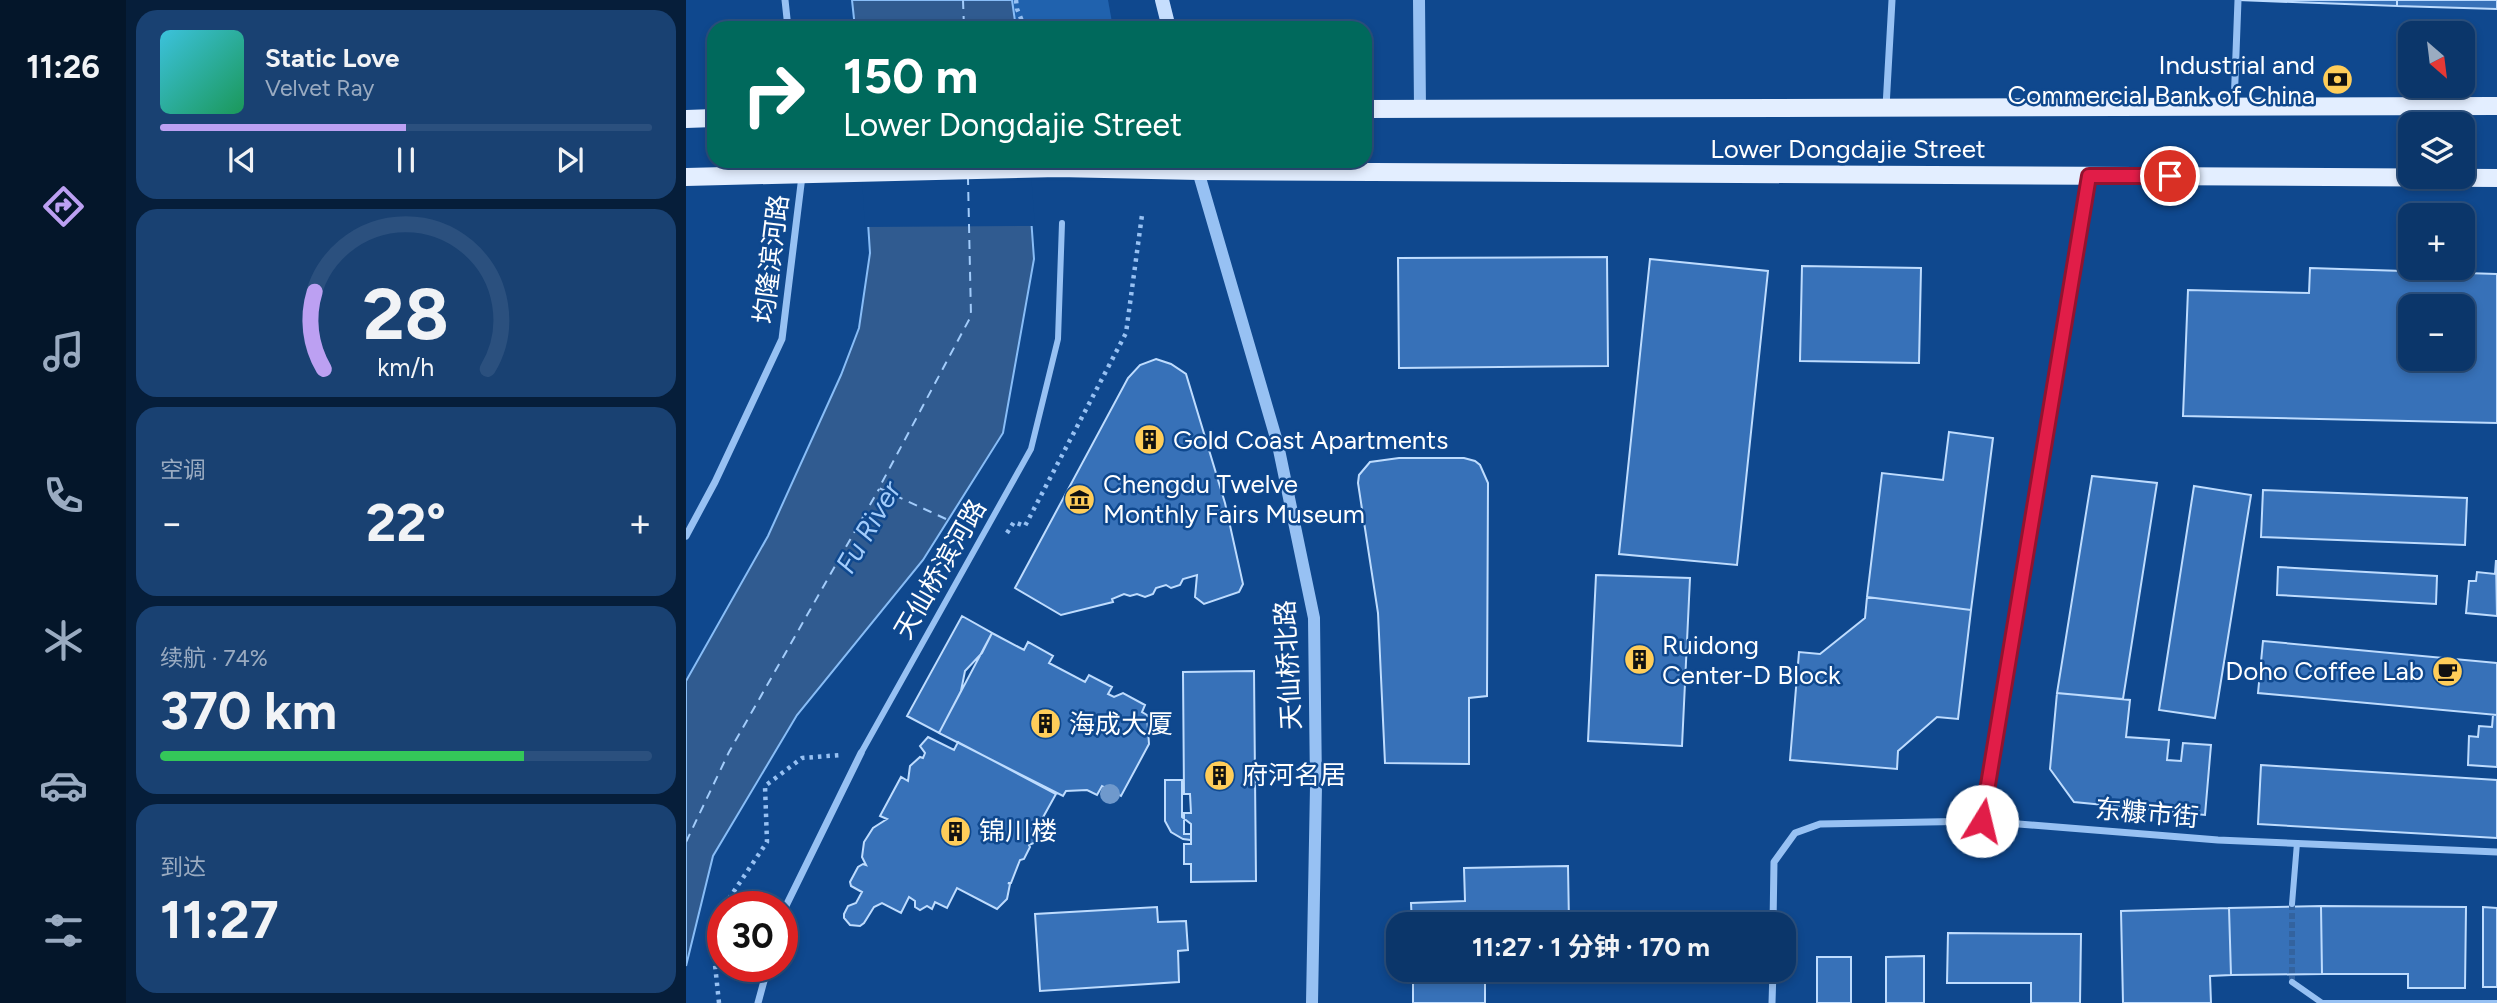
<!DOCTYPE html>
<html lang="zh">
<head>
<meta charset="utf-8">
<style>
  body { margin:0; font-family:Figtree,"Noto Sans SC",sans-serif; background:#194172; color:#f1f3f6; height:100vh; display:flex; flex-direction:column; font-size:26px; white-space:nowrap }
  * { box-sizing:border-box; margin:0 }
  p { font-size:23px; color:#9aabc1 }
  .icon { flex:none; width:38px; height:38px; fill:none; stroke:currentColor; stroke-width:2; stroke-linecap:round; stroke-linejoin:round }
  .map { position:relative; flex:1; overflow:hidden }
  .sheet { display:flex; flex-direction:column; gap:10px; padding:10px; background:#061e3a; width:560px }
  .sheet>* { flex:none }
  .hud { position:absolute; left:21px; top:21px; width:665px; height:147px; border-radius:21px; box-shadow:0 4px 10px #0003,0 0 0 2px #2b507e; background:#00695c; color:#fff; overflow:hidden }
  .needle { width:46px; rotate:152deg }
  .fabs { position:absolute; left:1712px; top:21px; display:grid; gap:14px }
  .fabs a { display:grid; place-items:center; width:77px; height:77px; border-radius:14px; background:#0b366a; box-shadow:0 4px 10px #0003,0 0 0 2px #2b507e; font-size:35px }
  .speed { position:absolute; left:21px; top:891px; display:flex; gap:14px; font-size:35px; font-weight:700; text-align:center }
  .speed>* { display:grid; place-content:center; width:91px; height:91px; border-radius:50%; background:#0b366a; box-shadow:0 4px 10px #0003,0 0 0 2px #2b507e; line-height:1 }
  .speed .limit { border:10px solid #d22; background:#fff; color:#111 }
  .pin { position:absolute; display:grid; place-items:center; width:60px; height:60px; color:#fff; margin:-30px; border:4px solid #fff; border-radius:50%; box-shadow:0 2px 7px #0007 }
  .me { position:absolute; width:77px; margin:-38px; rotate:9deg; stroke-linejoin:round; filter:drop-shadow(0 0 5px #0008) }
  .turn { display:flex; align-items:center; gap:24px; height:147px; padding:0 21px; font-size:32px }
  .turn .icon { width:91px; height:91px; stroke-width:2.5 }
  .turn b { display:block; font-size:49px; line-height:60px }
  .big { font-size:52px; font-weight:700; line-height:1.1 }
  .sheet .tile { flex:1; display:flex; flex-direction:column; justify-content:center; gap:10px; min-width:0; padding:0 24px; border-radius:21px; background:#194172 }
  .sheet .dial { align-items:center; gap:0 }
  .dial svg { height:182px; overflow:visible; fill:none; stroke:#2b507e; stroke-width:7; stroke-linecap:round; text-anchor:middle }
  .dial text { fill:#f1f3f6; stroke:none }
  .song { display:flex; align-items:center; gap:21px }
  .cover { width:84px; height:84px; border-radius:10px; background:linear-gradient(135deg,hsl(190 70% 55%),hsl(150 70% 35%)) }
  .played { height:7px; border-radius:4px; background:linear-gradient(90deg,#bca0f2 50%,#2b507e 50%) }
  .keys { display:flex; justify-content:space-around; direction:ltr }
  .heat { display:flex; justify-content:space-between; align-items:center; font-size:38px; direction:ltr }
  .charge { height:10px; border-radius:5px; background:linear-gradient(90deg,#34c759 74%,#2b507e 0) }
  .trip { position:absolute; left:700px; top:912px; width:410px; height:70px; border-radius:21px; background:#0b366a; box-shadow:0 4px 10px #0003,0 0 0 2px #2b507e; font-weight:700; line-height:70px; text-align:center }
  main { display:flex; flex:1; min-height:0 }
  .menu { display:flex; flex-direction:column; width:126px; justify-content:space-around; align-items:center; background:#04162a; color:#9aabc1 }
  .menu .icon { width:49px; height:49px }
  .menu .on { color:#bca0f2 }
  .menu b { font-size:32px; color:#f1f3f6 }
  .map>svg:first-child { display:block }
</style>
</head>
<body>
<main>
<nav class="menu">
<b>11:26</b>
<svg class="icon on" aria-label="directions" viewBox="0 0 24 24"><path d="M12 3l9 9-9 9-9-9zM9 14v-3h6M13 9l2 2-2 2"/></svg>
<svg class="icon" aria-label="music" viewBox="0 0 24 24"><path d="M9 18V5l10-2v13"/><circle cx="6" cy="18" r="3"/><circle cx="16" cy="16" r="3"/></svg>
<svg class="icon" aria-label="phone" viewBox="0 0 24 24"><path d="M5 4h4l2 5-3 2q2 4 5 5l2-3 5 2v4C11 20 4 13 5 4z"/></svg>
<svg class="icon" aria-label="climate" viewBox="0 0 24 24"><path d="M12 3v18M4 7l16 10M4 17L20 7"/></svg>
<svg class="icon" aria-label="car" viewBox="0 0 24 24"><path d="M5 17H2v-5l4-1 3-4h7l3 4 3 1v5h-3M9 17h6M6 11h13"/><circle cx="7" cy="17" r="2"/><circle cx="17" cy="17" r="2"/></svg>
<svg class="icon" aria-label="filters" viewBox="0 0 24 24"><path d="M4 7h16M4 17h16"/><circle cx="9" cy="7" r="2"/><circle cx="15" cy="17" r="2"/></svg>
</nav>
<section class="sheet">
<div class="tile">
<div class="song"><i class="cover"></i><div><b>Static Love</b><p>Velvet Ray</p></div></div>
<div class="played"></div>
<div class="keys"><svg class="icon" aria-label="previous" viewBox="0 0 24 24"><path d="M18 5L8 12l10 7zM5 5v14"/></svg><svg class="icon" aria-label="pause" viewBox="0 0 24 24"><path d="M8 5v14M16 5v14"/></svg><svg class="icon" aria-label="next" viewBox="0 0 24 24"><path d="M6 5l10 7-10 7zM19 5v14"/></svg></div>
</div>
<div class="tile dial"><svg viewBox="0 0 100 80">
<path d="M14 69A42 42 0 1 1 86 69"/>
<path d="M14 69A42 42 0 0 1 10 35" stroke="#bca0f2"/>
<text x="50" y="56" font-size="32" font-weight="700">28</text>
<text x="50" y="72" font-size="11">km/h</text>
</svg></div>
<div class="tile"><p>空调</p>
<div class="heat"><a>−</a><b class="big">22°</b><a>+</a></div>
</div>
<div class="tile"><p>续航 · 74%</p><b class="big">370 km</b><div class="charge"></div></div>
<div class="tile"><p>到达</p><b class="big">11:27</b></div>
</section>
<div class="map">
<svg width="1811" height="1003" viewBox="0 0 1811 1003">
  <rect width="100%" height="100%" fill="#0f488e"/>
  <path fill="#2062ae" d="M326 0H422L427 28H330Z"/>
  <path fill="#305b90" stroke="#88bdf7" stroke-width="2" d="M166 0H326L330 28H169Z
    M178 161H341L348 259 317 433 237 560 111 715 27 856 0 966V681L82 536 155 375 173 328 184 253Z"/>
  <path fill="#0f488e" d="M175 161H344L349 226 179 227Z"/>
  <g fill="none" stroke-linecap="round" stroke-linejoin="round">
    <path stroke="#a2ccfb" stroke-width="2" stroke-dasharray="9 7" stroke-linecap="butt" d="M277 0 278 28
      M260 519 193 488 285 316 282 179
      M0 842 43 752 193 489"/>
  </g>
  <path fill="#3771b8" stroke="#bedcfe" stroke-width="2" fill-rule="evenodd" d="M1552 0H1711V6Z
    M1711 0H1811V9L1711 6Z
    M921 257 922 366 713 368 712 258Z
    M964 259 1082 271 1051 565 933 554Z
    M1116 266 1235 268 1233 363 1114 361Z
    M1624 268 1811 274V423L1497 416 1502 290 1623 293ZM1724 306H1776V359H1724Z
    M470 359 485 364 500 374 539 503 557 584 553 592 518 604 509 597 511 575 497 579 494 585 485 588 480 585 470 588 467 594 459 597 451 594 444 596 438 594 426 599 427 602 375 615 329 588 442 378 454 365Z
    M1263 432 1307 438 1285 610 1181 597 1196 473 1257 480Z
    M713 458H778L789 461 794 465 802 483 801 696 783 698V764L699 763 692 613 672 483 673 475 684 462Z
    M1406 476 1471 483 1437 699 1371 693Z
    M1508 486 1565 495 1529 718 1473 710Z
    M1577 490 1781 498 1779 545 1575 537Z
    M1810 560 1811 616 1780 613 1783 581H1790L1791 572 1809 574Z
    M1592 567 1751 576 1750 604 1591 595Z
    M910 575 1004 578 996 746 902 741Z
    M1181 597 1285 610 1272 719 1251 717 1212 751 1211 769 1104 760 1113 652 1134 654 1179 618Z
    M276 616 306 633 253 733 221 716Z
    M306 633 338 650 342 642 367 656 363 663 399 682 403 675 426 687 422 694 428 697 437 693 459 705 456 712 461 715 463 744 435 796 416 786 411 795 401 790 380 791 377 796 253 733 275 691 279 671 296 653Z
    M1577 641 1811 663V715L1572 693Z
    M568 671 570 881 505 882V864H498V844H505V834H498V813H505L504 794H498L497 672Z
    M1371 693 1444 700 1440 737 1483 740 1481 760 1495 761 1497 743 1525 745 1519 815 1388 802 1364 769Z
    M1807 715H1811V767L1782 765 1783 736 1792 737 1793 726 1806 727Z
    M242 737 268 750 272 742 370 794 355 821 357 829 354 836 350 842 343 845 344 847 338 859 334 860 325 883H322L324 884 321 899 311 909 271 888 261 908 249 902 246 909 241 906 234 910 229 907V901L223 897 215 913 196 903 188 907 178 923 174 926 164 925 158 918V914L162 906 170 903 176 892 165 886 164 882 172 867 177 864 180 865 176 857 178 842 187 828 201 819 194 816 215 777 222 781 224 766 234 757 237 758 239 753 234 746Z
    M1575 765 1811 780V838L1572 824Z
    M479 780H496V817L505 824V840L497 839 485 832 479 821Z
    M882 866 883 924H726L725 903 779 901 778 868Z
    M1635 906 1780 907 1779 988H1722V974H1636Z
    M1635 906 1636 974 1545 975 1543 908Z
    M471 907 472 922 500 921 502 950 492 951 493 982 354 991 349 914Z
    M1797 907 1811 908V987H1797Z
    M1543 908 1545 975 1524 976 1525 1003H1437L1435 911Z
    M1262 933 1395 934 1394 1003H1345V983H1261Z
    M1238 956V1003H1200V957Z
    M1131 957H1165V1003H1131Z
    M727 970H799V1003H727Z"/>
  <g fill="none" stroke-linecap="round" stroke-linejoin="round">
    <path stroke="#33639f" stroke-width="6" stroke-dasharray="6 3" stroke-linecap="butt" d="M1606 982V904"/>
    <path stroke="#97c1f3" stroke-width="4.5" stroke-dasharray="3.5 5" stroke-linecap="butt" d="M330 0 331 9 339 28
      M321 533 328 522 339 526 440 333 456 215
      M38 906 81 842 79 786 116 758 155 755
      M33 1003 25 926 37 909"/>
    <path stroke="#97c1f3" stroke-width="6" d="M175 753 345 449 372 339 376 223
      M1606 904 1611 843
      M1606 982 1636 1003
      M1636 1003H1811"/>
    <path stroke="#97c1f3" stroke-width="7" d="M99 0 102 28
      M1548 106 1552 0
      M1200 107 1206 0
      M0 536 29 482 96 339 116 176
      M1296 821 1402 177
      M96 914 175 753
      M1087 924 1088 862 1109 833 1134 824 1296 821 1532 840 1811 852
      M72 1003 82 966
      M1086 1003 1087 970"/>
    <path stroke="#97c1f3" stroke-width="12" d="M733 0 734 108
      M512 171 592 445 628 618 630 786 626 1003"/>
    <path stroke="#c6defd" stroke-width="14" d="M476 0 483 28"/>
    <path stroke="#e3eeff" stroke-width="18" d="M679 109 1811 106
      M0 119 28 118
      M0 177 372 168 512 171 1811 178"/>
  </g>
  <circle fill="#6f99cc" cx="424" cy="794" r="10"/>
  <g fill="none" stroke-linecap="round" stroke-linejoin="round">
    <defs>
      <path id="route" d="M1296 821 1403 176H1484"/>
    </defs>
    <use href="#route" stroke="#92132f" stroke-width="18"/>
    <use href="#route" stroke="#e11d48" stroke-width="12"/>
  </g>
  <defs>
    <symbol id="bank-disc" viewBox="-11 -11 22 22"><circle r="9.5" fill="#ffcd59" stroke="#0f488e"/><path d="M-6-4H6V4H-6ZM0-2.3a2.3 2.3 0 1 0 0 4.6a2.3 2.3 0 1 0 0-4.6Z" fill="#111"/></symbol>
    <symbol id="building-disc" viewBox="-11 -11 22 22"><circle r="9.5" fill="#ffcd59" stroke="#0f488e"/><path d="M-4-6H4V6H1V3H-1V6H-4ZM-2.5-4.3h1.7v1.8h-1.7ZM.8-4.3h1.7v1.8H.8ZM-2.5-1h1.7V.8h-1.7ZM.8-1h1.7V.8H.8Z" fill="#111"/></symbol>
    <symbol id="museum-disc" viewBox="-11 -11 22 22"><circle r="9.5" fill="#ffcd59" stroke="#0f488e"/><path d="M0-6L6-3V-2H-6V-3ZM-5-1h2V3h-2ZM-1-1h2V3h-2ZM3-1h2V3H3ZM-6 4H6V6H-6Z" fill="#111"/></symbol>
    <symbol id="cafe-disc" viewBox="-11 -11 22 22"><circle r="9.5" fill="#ffcd59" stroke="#0f488e"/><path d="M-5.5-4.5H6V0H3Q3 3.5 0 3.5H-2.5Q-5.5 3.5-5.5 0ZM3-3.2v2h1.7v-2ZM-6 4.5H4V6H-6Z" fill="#111"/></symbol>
  </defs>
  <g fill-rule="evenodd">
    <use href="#bank-disc" x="1634" y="62" width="35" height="35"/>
    <use href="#building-disc" x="446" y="422" width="35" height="35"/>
    <use href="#museum-disc" x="376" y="482" width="35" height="35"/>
    <use href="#building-disc" x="936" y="642" width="35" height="35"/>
    <use href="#cafe-disc" x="1744" y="654" width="35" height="35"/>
    <use href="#building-disc" x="342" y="706" width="35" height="35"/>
    <use href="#building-disc" x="516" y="758" width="35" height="35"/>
    <use href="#building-disc" x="252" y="814" width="35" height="35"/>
  </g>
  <g text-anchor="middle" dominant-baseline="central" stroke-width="5" stroke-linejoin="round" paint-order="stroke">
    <g font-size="26" fill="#fff" stroke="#0f488e" text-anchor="start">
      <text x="1629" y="65" text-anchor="end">Industrial and<tspan x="1629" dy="30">Commercial Bank of China</tspan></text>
      <text x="487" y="440">Gold Coast Apartments</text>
      <text x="417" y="484">Chengdu Twelve<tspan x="417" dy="30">Monthly Fairs Museum</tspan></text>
      <text x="976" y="645">Ruidong<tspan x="976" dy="30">Center-D Block</tspan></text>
      <text x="1738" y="671" text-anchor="end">Doho Coffee Lab</text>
      <text x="383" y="724">海成大厦</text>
      <text x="556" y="775">府河名居</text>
      <text x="293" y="831">锦川楼</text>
    </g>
    <g font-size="26" fill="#fff" stroke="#0f488e">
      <text x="1162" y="149">Lower Dongdajie Street</text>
      <text transform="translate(85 259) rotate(-83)">均隆滨河路</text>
      <text transform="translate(254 569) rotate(-60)">天仙桥滨河路</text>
      <text transform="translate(602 665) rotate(-93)">天仙桥北路</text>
      <text transform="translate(1461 813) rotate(5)">东糠市街</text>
    </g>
    <g font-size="28" font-style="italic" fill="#a2ccfb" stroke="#0f488e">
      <text transform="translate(182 527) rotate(-60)">Fu River</text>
    </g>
  </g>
</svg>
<div class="fabs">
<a><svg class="needle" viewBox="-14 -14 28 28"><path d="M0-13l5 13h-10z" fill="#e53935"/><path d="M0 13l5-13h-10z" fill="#9aabc1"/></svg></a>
<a><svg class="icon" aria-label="layers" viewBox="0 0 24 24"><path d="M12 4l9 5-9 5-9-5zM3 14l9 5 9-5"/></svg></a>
<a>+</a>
<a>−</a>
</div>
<div class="speed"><div class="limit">30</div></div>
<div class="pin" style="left:1484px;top:176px;background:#d93025"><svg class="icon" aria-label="arrive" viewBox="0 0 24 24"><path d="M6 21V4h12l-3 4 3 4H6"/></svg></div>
<svg class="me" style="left:1296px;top:821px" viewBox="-20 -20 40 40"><circle r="19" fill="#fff"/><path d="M0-13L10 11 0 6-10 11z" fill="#e11d48"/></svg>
<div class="trip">11:27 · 1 分钟 · 170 m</div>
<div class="hud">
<div class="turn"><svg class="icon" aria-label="right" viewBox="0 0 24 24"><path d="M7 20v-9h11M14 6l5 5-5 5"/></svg><div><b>150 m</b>Lower Dongdajie Street</div></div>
</div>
</div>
</main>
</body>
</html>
